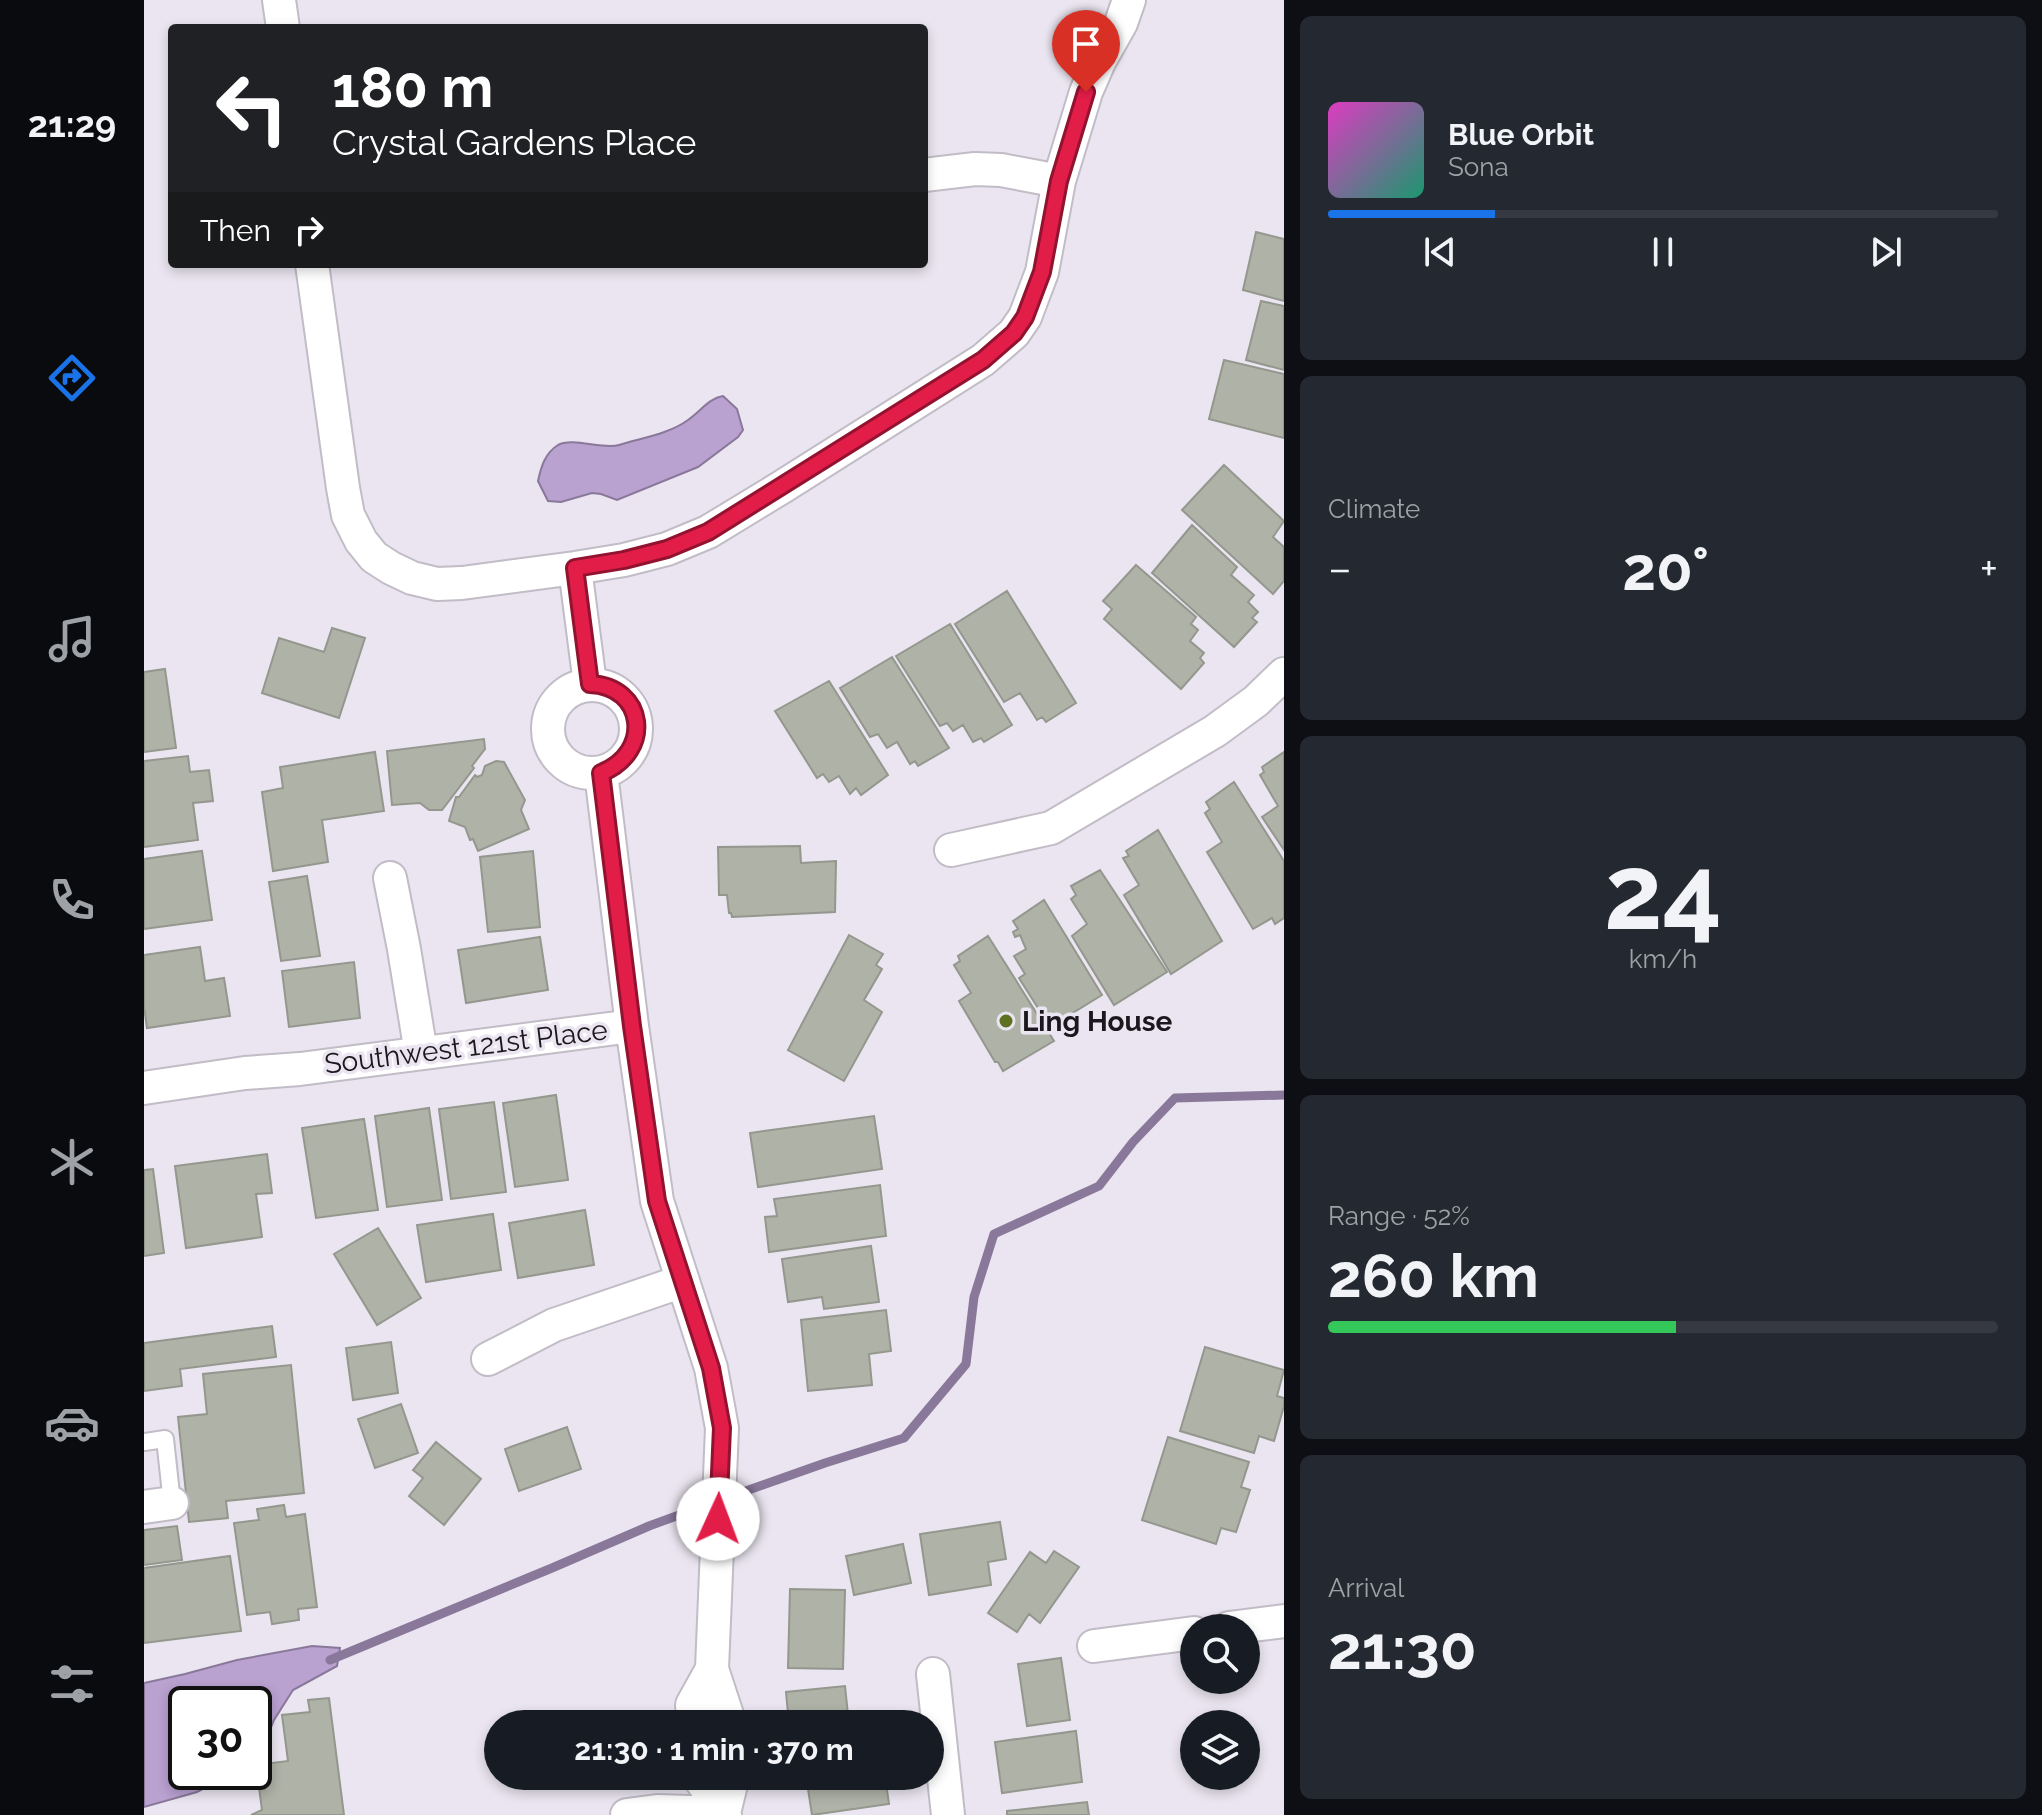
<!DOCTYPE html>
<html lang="en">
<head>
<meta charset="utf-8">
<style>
  body { margin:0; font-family:Raleway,sans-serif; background:#242831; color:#f1f3f6; height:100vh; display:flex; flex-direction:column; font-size:30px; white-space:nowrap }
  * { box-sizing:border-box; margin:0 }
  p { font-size:26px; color:#9ea1a6 }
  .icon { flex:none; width:44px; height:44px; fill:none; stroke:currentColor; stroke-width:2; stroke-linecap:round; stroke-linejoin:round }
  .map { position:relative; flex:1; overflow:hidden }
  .details { display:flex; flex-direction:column; gap:16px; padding:16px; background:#0d0f14; width:758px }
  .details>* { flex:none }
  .banner { position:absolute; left:24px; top:24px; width:760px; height:244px; border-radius:8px; box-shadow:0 4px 12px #0003; background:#202124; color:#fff; overflow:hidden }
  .fabs { position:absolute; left:1036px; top:1614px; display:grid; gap:16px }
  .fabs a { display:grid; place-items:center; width:80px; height:80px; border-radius:50%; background:#171b24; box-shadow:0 4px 12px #0003; font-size:40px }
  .speed { position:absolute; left:24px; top:1686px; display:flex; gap:16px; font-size:40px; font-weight:700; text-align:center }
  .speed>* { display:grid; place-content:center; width:104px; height:104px; border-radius:50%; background:#171b24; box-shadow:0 4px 12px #0003; line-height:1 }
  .speed .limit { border:4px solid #111; border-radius:12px; background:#fff; color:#111 }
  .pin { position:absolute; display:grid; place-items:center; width:68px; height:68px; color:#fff; margin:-82px -34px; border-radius:50% 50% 50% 0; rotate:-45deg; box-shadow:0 0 8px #0007 }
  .pin .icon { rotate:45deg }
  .me { position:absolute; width:88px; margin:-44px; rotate:2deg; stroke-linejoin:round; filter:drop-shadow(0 0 6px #0008) }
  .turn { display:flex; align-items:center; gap:28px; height:168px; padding:0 32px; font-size:36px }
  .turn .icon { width:104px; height:104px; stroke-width:2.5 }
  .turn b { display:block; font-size:56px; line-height:68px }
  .then { display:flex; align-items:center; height:76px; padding:0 32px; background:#0003; gap:16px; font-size:30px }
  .big { font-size:60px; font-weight:700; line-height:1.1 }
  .details .card { flex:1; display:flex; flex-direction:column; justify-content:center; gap:12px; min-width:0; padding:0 28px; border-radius:12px; background:#242831 }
  .details .dial { align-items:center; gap:0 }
  .dial b { font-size:104px; line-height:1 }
  .song { display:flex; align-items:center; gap:24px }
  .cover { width:96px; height:96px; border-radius:12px; background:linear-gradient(135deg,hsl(310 70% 55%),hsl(160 70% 35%)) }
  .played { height:8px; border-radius:4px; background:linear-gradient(90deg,#1a73e8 25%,#363941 25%) }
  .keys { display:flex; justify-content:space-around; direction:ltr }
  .heat { display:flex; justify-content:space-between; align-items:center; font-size:44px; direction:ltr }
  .charge { height:12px; border-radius:6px; background:linear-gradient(90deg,#34c759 52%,#363941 0) }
  .trip { position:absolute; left:340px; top:1710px; width:460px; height:80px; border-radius:40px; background:#171b24; box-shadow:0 4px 12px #0003; font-weight:700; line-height:80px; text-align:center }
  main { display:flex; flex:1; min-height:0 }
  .menu { display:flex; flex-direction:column; width:144px; justify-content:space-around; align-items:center; background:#090b0e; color:#9ea1a6 }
  .menu .icon { width:56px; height:56px }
  .menu .selected { color:#1a73e8 }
  .menu b { font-size:36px; color:#f1f3f6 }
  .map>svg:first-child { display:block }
</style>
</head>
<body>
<main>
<nav class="menu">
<b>21:29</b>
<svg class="icon selected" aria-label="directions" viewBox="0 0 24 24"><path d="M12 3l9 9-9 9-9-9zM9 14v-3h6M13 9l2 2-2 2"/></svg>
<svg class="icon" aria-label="music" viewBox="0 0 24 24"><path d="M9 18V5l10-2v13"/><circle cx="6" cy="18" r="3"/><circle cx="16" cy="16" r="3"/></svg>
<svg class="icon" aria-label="phone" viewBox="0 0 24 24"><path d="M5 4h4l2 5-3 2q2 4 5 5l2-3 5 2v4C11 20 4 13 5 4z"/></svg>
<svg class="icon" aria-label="climate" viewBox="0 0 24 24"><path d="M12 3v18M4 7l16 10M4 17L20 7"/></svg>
<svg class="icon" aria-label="car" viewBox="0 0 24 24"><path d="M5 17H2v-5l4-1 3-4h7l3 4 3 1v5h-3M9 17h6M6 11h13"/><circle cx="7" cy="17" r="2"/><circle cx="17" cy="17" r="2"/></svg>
<svg class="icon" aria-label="filters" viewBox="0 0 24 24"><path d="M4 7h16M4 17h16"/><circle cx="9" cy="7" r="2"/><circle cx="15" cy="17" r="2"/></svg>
</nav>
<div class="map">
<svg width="1140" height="1815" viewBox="0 0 1140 1815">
  <rect width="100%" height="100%" fill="#eae5f0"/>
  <path fill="#b9a1d0" stroke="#89789a" stroke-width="2" d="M579 396 593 409 599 430 594 437 554 467 473 500 457 494 448 493 417 502 404 501 394 481C397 467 401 453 414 445 429 437 459 450 475 445 497 438 525 434 544 420 556 412 565 398 579 396Z
    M168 1646 196 1648 193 1666 149 1690 130 1720 114 1760 110 1762V1704H42V1772H91L53 1792 0 1807V1683L41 1674 93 1660Z"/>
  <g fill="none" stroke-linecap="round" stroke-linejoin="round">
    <path stroke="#89789a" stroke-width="9" d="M582 1498 681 1463 760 1438 822 1364 830 1297 850 1234 955 1186 989 1142 1031 1098 1140 1095
      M186 1660 408 1568 505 1526 568 1503"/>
  </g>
  <path fill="#aeb2a7" stroke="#94978d" stroke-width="2" d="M1112 232 1140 239V301L1099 290Z
    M1117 301 1140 306V370L1102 360Z
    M1080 360 1140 374V438L1065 419Z
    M1080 465 1140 521 1129 537 1140 547V581L1129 594 1038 510Z
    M1048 525 1093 567 1087 575 1110 595 1104 602 1114 612 1108 618 1113 622 1090 647 1008 573Z
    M992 565 1052 617 1047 624 1054 630 1046 641 1060 653 1056 658 1060 663 1037 689 960 619 968 609 959 601Z
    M863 591 932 703 902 722 898 717 893 720 876 693 860 702 811 624Z
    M806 624 868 725 840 742 837 738 829 742 819 725 809 731 803 723 796 726 752 656Z
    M188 628 221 638 195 718 118 693 135 638 180 652Z
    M748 657 805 748 774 766 771 761 766 764 753 742 743 748 734 734 726 737 696 688Z
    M21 669 32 748 0 752V672Z
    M685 681 744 775 717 795 712 788 706 794 695 776 685 782 679 774 673 778 631 711Z
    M340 739 341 749 328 766 330 768 298 810H285L276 803 248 805 243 751Z
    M231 752 240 811 178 820 184 862 129 871 118 792 139 788 136 767Z
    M1140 752V850L1118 817 1134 806 1116 775 1120 772 1118 767Z
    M44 756 46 772 65 770 69 801 49 803 54 840 0 847V761Z
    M352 761 360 762 381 800 377 810 385 829 334 851 329 839 326 840 321 827 305 821 312 797H315L331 775 333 777 338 775 341 766Z
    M1090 782 1140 861V918L1131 924 1128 918 1109 929 1063 852 1078 842 1061 813 1066 809 1062 802Z
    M1014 830 1078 941 1027 974 980 895 995 885 979 858 985 856 982 851Z
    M656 846 657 863 692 861 691 912 588 917 587 913H585L583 895H575L574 847Z
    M58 851 68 920 0 929V859Z
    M389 851 396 927 344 932 336 857Z
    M956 870 1023 972 970 1005 928 936 943 924 927 899 932 895 927 886Z
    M163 876 176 956 137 961 125 882Z
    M900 900 958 995 906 1027 875 978 881 974 870 956 882 949 876 935 871 937 869 932 874 929 869 921Z
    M705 935 739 954 732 965 738 969 720 1000 738 1012 700 1081 644 1050Z
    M844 936 910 1041 859 1071 854 1062H851L815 1001 827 993 810 965 816 961 814 956Z
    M396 937 404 990 322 1003 314 950Z
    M56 947 61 981 80 978 86 1016 3 1028 0 1007V955Z
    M210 962 216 1018 145 1027 138 971Z
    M412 1095 424 1180 371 1187 359 1103Z
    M350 1102 362 1192 307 1199 295 1109Z
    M285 1108 298 1200 243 1207 231 1116Z
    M730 1116 738 1169 614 1187 606 1133Z
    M220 1119 234 1210 172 1218 158 1128Z
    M123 1154 128 1193 112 1194 118 1237 42 1248 31 1166Z
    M9 1169 20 1253 0 1256V1170Z
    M736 1185 742 1236 625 1252 621 1217 633 1216 630 1199Z
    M441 1210 450 1265 374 1278 365 1223Z
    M349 1214 357 1270 282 1282 273 1225Z
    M234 1228 277 1298 233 1325 190 1254Z
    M727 1246 735 1302 680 1309 678 1297 644 1302 638 1259Z
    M742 1310 747 1351 725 1354 728 1385 664 1391 657 1320Z
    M128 1326 132 1357 36 1369 38 1386 0 1391V1343Z
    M247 1342 254 1393 209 1400 202 1348Z
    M1061 1347 1140 1370 1133 1396 1140 1398V1406L1130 1441 1115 1436 1110 1453 1036 1431Z
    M147 1365 160 1493 82 1501 84 1518 45 1522 34 1417 63 1414 59 1374Z
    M257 1404 274 1453 231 1468 214 1419Z
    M423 1427 437 1469 375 1491 361 1449Z
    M1024 1437 1105 1462 1097 1487 1106 1490 1092 1532 1077 1528 1072 1544 998 1520Z
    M292 1442 337 1479 300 1525 265 1496 279 1478 269 1470Z
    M140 1505 142 1517 161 1514 173 1607 154 1609 155 1620 128 1624 126 1612 103 1615 90 1523 115 1520 113 1509Z
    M856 1522 862 1559 844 1562 847 1585 785 1595 776 1534Z
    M33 1526 38 1560 0 1565V1530Z
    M759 1544 767 1583 710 1595 702 1556Z
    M910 1551 935 1567 896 1623 885 1614 873 1632 844 1613 886 1552 902 1563Z
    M86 1556 97 1631 0 1643V1568Z
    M646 1589 701 1590 699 1669 644 1668Z
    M917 1658 926 1720 883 1726 874 1664Z
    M701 1686 705 1724H645L642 1692Z
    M185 1698 200 1815H107L118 1810 112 1765 144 1761 138 1715 166 1712 164 1700Z
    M932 1731 938 1782 858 1793 851 1742Z
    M662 1776H741L745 1804 668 1815Z
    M943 1802 945 1815H863V1811Z"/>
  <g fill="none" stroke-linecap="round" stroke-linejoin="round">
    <defs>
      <path id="lane" d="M0 1442 21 1439 28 1503"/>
      <path id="street" d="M135 0 139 28
        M780 175 831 169 857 170 915 181
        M168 264 199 488 204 515 217 541 230 557 247 568 268 578 293 584 318 583 431 568 480 560 523 549 564 532 638 487 839 360 870 333 881 317 898 272 915 181 942 92 955 62 977 23 985 0
        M431 568 446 684
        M404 729a44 44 0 1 1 88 0a44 44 0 1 1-88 0Z
        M457 773 488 1026 513 1201 567 1368 578 1428 568 1669 586 1724
        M807 850 907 828 1071 731 1112 701 1140 674
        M246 878 260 949 277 1053
        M0 1088 101 1073 156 1069 488 1026
        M344 1359 410 1325 539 1281
        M0 1507 28 1503
        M1085 1628 1140 1621
        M950 1646 1050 1633
        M789 1674 804 1815
        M550 1724 548 1705 568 1669
        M554 1776 580 1813 589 1776
        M483 1815 513 1811 580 1813 581 1815"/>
    </defs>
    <use href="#lane" stroke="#c1bcc6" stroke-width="20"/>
    <use href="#street" stroke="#c1bcc6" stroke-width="36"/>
    <use href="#lane" stroke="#fff" stroke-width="16"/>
    <use href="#street" stroke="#fff" stroke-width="32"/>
  </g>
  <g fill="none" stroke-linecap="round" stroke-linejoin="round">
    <defs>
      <path id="route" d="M574 1519 578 1428 567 1368 513 1201 488 1026 457 773C510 752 501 686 446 684L431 568 480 560 523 549 564 532 839 360 870 333 881 317 898 272 915 181 942 92"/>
    </defs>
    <use href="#route" stroke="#92132f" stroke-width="20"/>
    <use href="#route" stroke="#e11d48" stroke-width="14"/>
  </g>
  <circle fill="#5e7120" stroke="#eae5f0" stroke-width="3" cx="862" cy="1021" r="8"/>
  <g text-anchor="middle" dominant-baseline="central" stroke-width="7" stroke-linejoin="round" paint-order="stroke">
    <g font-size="28" font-weight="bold" fill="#1a181c" stroke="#eae5f0" text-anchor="start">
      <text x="878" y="1021">Ling House</text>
    </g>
    <g font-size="28" fill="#1a181c" stroke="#eae5f0">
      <text transform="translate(322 1047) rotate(-7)">Southwest 121st Place</text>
    </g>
  </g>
</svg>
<div class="fabs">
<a><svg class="icon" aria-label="search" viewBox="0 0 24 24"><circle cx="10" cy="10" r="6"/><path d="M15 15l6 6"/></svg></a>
<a><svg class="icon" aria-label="layers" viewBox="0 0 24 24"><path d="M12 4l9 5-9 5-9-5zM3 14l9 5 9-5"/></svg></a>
</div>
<div class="speed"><div class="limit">30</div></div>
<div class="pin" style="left:942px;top:92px;background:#d93025"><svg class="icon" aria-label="arrive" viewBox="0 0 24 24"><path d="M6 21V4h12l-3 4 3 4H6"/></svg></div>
<svg class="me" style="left:574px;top:1519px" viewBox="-20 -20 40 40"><circle r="19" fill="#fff"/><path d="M0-13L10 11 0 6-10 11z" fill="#e11d48"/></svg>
<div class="trip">21:30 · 1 min · 370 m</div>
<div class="banner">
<div class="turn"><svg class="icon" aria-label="left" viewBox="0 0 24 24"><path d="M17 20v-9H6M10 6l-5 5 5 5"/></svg><div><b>180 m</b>Crystal Gardens Place</div></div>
<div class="then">Then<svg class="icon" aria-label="right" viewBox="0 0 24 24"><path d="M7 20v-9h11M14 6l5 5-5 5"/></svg></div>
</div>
</div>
<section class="details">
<div class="card">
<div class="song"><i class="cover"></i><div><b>Blue Orbit</b><p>Sona</p></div></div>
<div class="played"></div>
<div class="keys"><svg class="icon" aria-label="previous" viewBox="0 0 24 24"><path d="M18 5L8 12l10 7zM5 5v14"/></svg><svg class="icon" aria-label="pause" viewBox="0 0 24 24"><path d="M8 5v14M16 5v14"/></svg><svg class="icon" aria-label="next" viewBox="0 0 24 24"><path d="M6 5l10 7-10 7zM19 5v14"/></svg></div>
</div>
<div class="card"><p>Climate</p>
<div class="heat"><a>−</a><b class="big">20°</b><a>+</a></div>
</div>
<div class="card dial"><b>24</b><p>km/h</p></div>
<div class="card"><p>Range · 52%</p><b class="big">260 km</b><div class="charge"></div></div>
<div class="card"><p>Arrival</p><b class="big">21:30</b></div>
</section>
</main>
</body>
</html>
